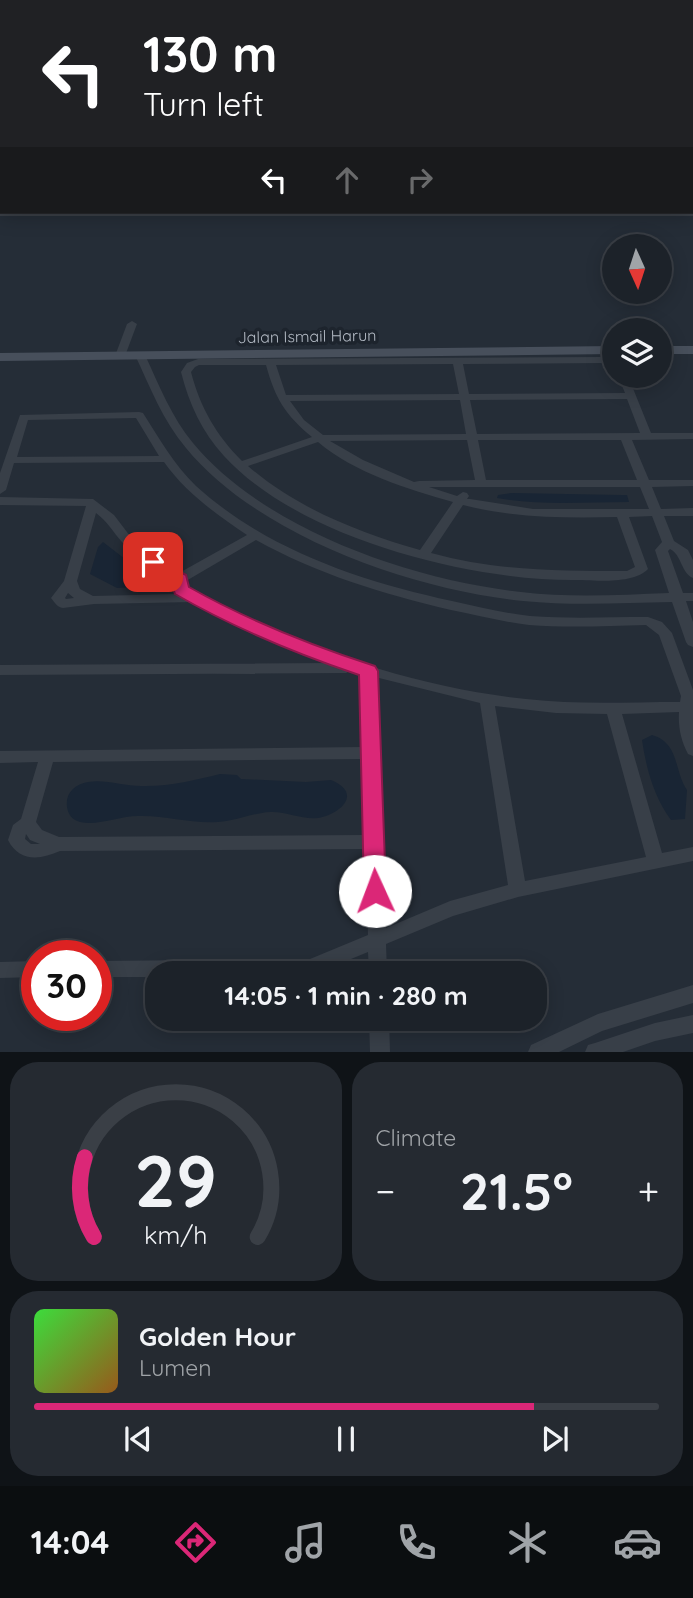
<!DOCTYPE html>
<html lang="en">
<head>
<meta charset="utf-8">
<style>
  body { margin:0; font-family:Quicksand,sans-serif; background:#252a31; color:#f1f3f6; height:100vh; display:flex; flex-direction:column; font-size:26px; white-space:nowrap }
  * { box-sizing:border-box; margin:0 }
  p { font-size:23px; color:#a0a4a8 }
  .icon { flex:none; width:38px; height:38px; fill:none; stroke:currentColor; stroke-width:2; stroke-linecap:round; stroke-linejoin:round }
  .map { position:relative; height:1052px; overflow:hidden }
  .drawer { display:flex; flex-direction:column; gap:10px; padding:10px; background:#0f1317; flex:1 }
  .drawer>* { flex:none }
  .hud { position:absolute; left:0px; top:0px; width:693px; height:214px; box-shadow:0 4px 18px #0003,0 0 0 2px #3a3f46; background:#202124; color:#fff; overflow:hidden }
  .needle { width:46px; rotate:177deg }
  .controls { position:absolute; left:602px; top:234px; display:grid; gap:14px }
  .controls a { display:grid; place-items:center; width:70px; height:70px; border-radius:50%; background:#1c2229; box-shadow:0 4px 18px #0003,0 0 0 2px #3a3f46; font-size:35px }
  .speed { position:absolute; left:21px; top:940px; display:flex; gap:14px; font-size:35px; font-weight:700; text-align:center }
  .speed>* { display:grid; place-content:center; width:91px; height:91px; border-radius:50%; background:#1c2229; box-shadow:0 4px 18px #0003,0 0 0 2px #3a3f46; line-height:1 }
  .speed .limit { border:10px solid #d22; background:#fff; color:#111 }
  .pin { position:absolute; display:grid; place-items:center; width:60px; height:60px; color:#fff; margin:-30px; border-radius:14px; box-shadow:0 4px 10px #0006 }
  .me { position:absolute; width:77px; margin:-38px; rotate:358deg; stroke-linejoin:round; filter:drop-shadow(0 0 5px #0008) }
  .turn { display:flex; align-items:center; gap:24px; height:147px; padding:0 28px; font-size:32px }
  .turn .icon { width:91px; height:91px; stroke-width:2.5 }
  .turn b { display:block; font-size:49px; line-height:60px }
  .lanes { display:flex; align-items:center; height:66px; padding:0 28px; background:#0003; justify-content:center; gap:35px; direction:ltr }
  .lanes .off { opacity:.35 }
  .big { font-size:52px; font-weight:700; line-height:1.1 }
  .drawer .card { flex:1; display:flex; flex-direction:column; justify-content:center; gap:10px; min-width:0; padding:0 24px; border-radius:28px; background:#252a31 }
  .drawer .dial { align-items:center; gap:0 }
  .dial svg { height:182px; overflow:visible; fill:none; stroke:#3a3f46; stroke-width:7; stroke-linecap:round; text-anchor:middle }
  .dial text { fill:#f1f3f6; stroke:none }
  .song { display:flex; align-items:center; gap:21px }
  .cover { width:84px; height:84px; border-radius:10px; background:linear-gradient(135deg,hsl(120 70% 55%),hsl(30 70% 35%)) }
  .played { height:7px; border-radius:4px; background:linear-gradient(90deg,#db2777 80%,#3a3f46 80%) }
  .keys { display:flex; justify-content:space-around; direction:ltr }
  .heat { display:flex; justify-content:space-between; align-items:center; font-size:38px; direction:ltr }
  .drawer .tiles { flex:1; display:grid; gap:10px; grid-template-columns:1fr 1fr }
  .card:last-child { grid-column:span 2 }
  .trip { position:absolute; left:145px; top:961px; width:402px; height:70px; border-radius:28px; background:#1c2229; box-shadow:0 4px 18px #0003,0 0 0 2px #3a3f46; font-weight:700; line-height:70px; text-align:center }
  .dock { display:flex; height:112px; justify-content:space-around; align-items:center; background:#0b0e10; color:#a0a4a8 }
  .dock .icon { width:49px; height:49px }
  .dock .active { color:#db2777 }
  .dock b { font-size:32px; color:#f1f3f6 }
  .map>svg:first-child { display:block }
</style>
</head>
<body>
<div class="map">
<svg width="693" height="1052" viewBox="0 0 693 1052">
  <rect width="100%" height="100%" fill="#252d37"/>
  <path fill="#192534" d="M511 493 622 495H627L629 502C586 502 540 506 497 498L498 495Z
    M103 542 125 559 126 565 153 578 156 581 153 586 117 588 90 574 98 547Z
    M652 735C680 743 674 772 687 790L685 819 671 820C654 797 646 768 642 740Z
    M220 774 237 775 241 779 306 782 331 780C363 793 341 814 318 818 302 820 286 811 270 812 253 813 236 821 218 822 191 824 165 815 138 816 120 816 98 826 80 822 72 820 68 814 67 807 65 793 75 784 88 782 105 779 124 786 141 786 168 787 195 780 220 774Z"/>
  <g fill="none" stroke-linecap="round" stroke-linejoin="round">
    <path fill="#383f48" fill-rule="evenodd" d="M182 0 210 1 212 2H182Z
      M243 0H247V2H243Z
      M379 0H383L384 2H380Z
      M432 0H436L437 2H433Z
      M478 0H482L483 2H479Z
      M498 0H502L503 2H499Z
      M553 0H557L558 2H554Z
      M590 0H594L595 2H591Z
      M53 1H75L77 2H51Z
      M447 1H471L473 2H445Z
      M0 7H2V9H0Z
      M691 13H693V15H691Z
      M0 28H2V31L0 32Z
      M691 63H693V67H691Z
      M0 67H2V71H0Z
      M132 321 137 324 125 356 123 358H117L115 356 127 324Z
      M140 352 145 355C159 385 172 418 193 443 265 530 412 580 521 592 570 598 620 595 669 593L655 550 662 542 652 516 629 517 648 569C633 585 593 580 572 580 465 580 298 537 224 456 202 432 189 404 181 372L187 363 198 359 603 357 614 360V366L603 363 463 364 469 394 625 393 618 376H628L651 433H693V439L632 440 649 480H693V486L652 487 661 509 693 508V516H664L674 541 688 550 693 560V578C681 573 682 555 670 549L668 551 683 593H693V601H686L693 622V647L688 645 686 642 672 602C623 603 573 606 523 601 413 590 258 536 186 448 163 421 150 387 135 355ZM453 364 459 394 286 395 276 365ZM199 365H266C275 398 285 415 312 437L242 461C216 435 200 407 191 372L195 367ZM627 399 640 433 477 434 470 400ZM460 400 466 434 323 435 304 420 290 401ZM467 440 475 480 419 481 414 482 363 460 330 441ZM478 440H621L637 480H486ZM318 442C355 473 407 489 453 502L420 550C360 533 296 508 248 466ZM429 487H640L649 509H533L470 499H467L469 496 467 493 463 492 457 496ZM463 505C514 518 565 518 617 517L635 567 627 571C559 571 497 571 431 553Z
      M139 412 143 413C159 438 174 465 196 486 267 550 360 581 452 601 478 607 504 613 530 616 569 619 609 617 648 617L662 622 672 633 693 690V756L688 754C681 741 678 727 679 712L622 714 662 853 693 847V861L518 897 453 916 386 944 387 973H369L368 952 317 973H158V977H96V961L310 959 368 935 365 849 60 851C40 860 19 862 8 840L13 825 21 819 38 762 0 763V751L363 747 361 672 352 670 346 673 0 675V665L333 663 266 638 193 602 94 604 63 608C57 607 55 603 51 598L64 581 86 506 0 505V497L93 499 114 515 130 536 158 559 179 573 247 535C216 514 186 493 164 462L14 463 6 490 0 494V473L20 415ZM136 418 159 456 17 457 28 420ZM96 513C107 521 113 532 122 542 137 558 155 569 173 581L174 590 178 594 93 596 80 589 77 581ZM256 540C317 574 383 594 451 610 477 615 503 622 529 625 568 628 607 626 646 625L659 635 681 696 680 702C628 702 577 705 526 699 408 687 291 644 187 588L186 581ZM68 593 74 598 66 599 65 598ZM375 677 480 703 508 885 450 901 386 928ZM495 706 556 713 607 714 646 857 525 881ZM363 759 365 835 59 837 42 830 36 822 53 762ZM26 834 30 840 40 844H31L25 839Z
      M37 961V977L0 978V962Z
      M693 985V1003L602 1031 559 1052H528L531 1045 598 1014Z
      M693 1015V1033L655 1041 623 1052H585L588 1045 595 1043 655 1023Z
      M369 1018H389L390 1052H370Z"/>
    <path fill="#474f5b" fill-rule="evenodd" d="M614 346V354L0 361V353Z
      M660 346H693V354H660Z"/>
    <path fill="#6d6356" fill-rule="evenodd" d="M691 29H693V35H691Z
      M0 33H2V39H0Z"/>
  </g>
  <path fill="#db2777" stroke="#8e194d" stroke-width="2" d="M153 557 186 575 189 587C249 621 310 645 375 666L378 671 386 891 383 898 375 900 367 898 364 891 359 675C294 653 234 628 175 594L171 581 144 562Z"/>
  <g text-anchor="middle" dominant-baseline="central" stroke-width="7" stroke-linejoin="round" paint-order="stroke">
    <g font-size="16" fill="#b3bac4" stroke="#1d242d">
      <text transform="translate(307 336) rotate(-1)">Jalan Ismail Harun</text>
    </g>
  </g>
</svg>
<div class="controls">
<a><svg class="needle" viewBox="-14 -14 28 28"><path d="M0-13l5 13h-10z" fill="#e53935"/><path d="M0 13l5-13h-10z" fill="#a0a4a8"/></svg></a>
<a><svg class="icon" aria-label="layers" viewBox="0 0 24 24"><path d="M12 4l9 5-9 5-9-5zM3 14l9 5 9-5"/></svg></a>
</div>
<div class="speed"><div class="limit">30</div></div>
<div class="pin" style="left:153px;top:562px;background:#d93025"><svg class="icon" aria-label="arrive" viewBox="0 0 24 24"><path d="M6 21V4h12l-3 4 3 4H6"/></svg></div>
<svg class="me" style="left:375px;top:891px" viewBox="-20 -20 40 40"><circle r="19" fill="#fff"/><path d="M0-13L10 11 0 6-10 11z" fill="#db2777"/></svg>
<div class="trip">14:05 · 1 min · 280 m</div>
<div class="hud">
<div class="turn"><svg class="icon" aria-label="left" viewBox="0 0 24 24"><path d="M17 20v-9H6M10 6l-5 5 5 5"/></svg><div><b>130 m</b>Turn left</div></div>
<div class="lanes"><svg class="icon" aria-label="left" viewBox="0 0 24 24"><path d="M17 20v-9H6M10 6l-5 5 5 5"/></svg><svg class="icon off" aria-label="ahead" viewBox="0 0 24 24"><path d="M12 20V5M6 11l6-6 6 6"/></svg><svg class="icon off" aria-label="right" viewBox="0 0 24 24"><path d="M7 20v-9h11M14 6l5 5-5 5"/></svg></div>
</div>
</div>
<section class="drawer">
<div class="tiles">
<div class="card dial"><svg viewBox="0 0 100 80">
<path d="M14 69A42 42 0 1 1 86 69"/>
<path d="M14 69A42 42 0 0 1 10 34" stroke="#db2777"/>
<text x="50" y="56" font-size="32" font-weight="700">29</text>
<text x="50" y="72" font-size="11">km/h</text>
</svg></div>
<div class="card"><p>Climate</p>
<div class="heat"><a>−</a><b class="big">21.5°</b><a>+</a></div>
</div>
<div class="card">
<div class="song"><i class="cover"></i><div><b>Golden Hour</b><p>Lumen</p></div></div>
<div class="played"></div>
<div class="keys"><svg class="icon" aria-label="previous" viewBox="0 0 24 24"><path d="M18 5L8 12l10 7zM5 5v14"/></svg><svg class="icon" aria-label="pause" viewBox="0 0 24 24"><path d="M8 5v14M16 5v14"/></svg><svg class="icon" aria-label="next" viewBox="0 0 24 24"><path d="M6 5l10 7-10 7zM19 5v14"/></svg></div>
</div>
</div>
</section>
<nav class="dock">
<b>14:04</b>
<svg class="icon active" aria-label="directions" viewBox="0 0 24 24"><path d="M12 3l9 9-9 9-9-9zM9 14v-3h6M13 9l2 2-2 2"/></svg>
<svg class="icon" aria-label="music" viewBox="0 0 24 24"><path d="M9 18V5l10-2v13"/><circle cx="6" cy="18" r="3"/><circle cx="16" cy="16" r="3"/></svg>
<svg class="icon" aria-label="phone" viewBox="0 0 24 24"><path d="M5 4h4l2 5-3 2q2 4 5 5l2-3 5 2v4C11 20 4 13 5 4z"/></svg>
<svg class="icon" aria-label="climate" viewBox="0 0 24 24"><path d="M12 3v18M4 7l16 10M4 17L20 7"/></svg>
<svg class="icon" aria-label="car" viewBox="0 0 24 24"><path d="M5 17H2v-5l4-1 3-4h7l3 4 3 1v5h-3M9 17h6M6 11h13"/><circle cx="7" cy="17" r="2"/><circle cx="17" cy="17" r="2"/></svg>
</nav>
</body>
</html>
